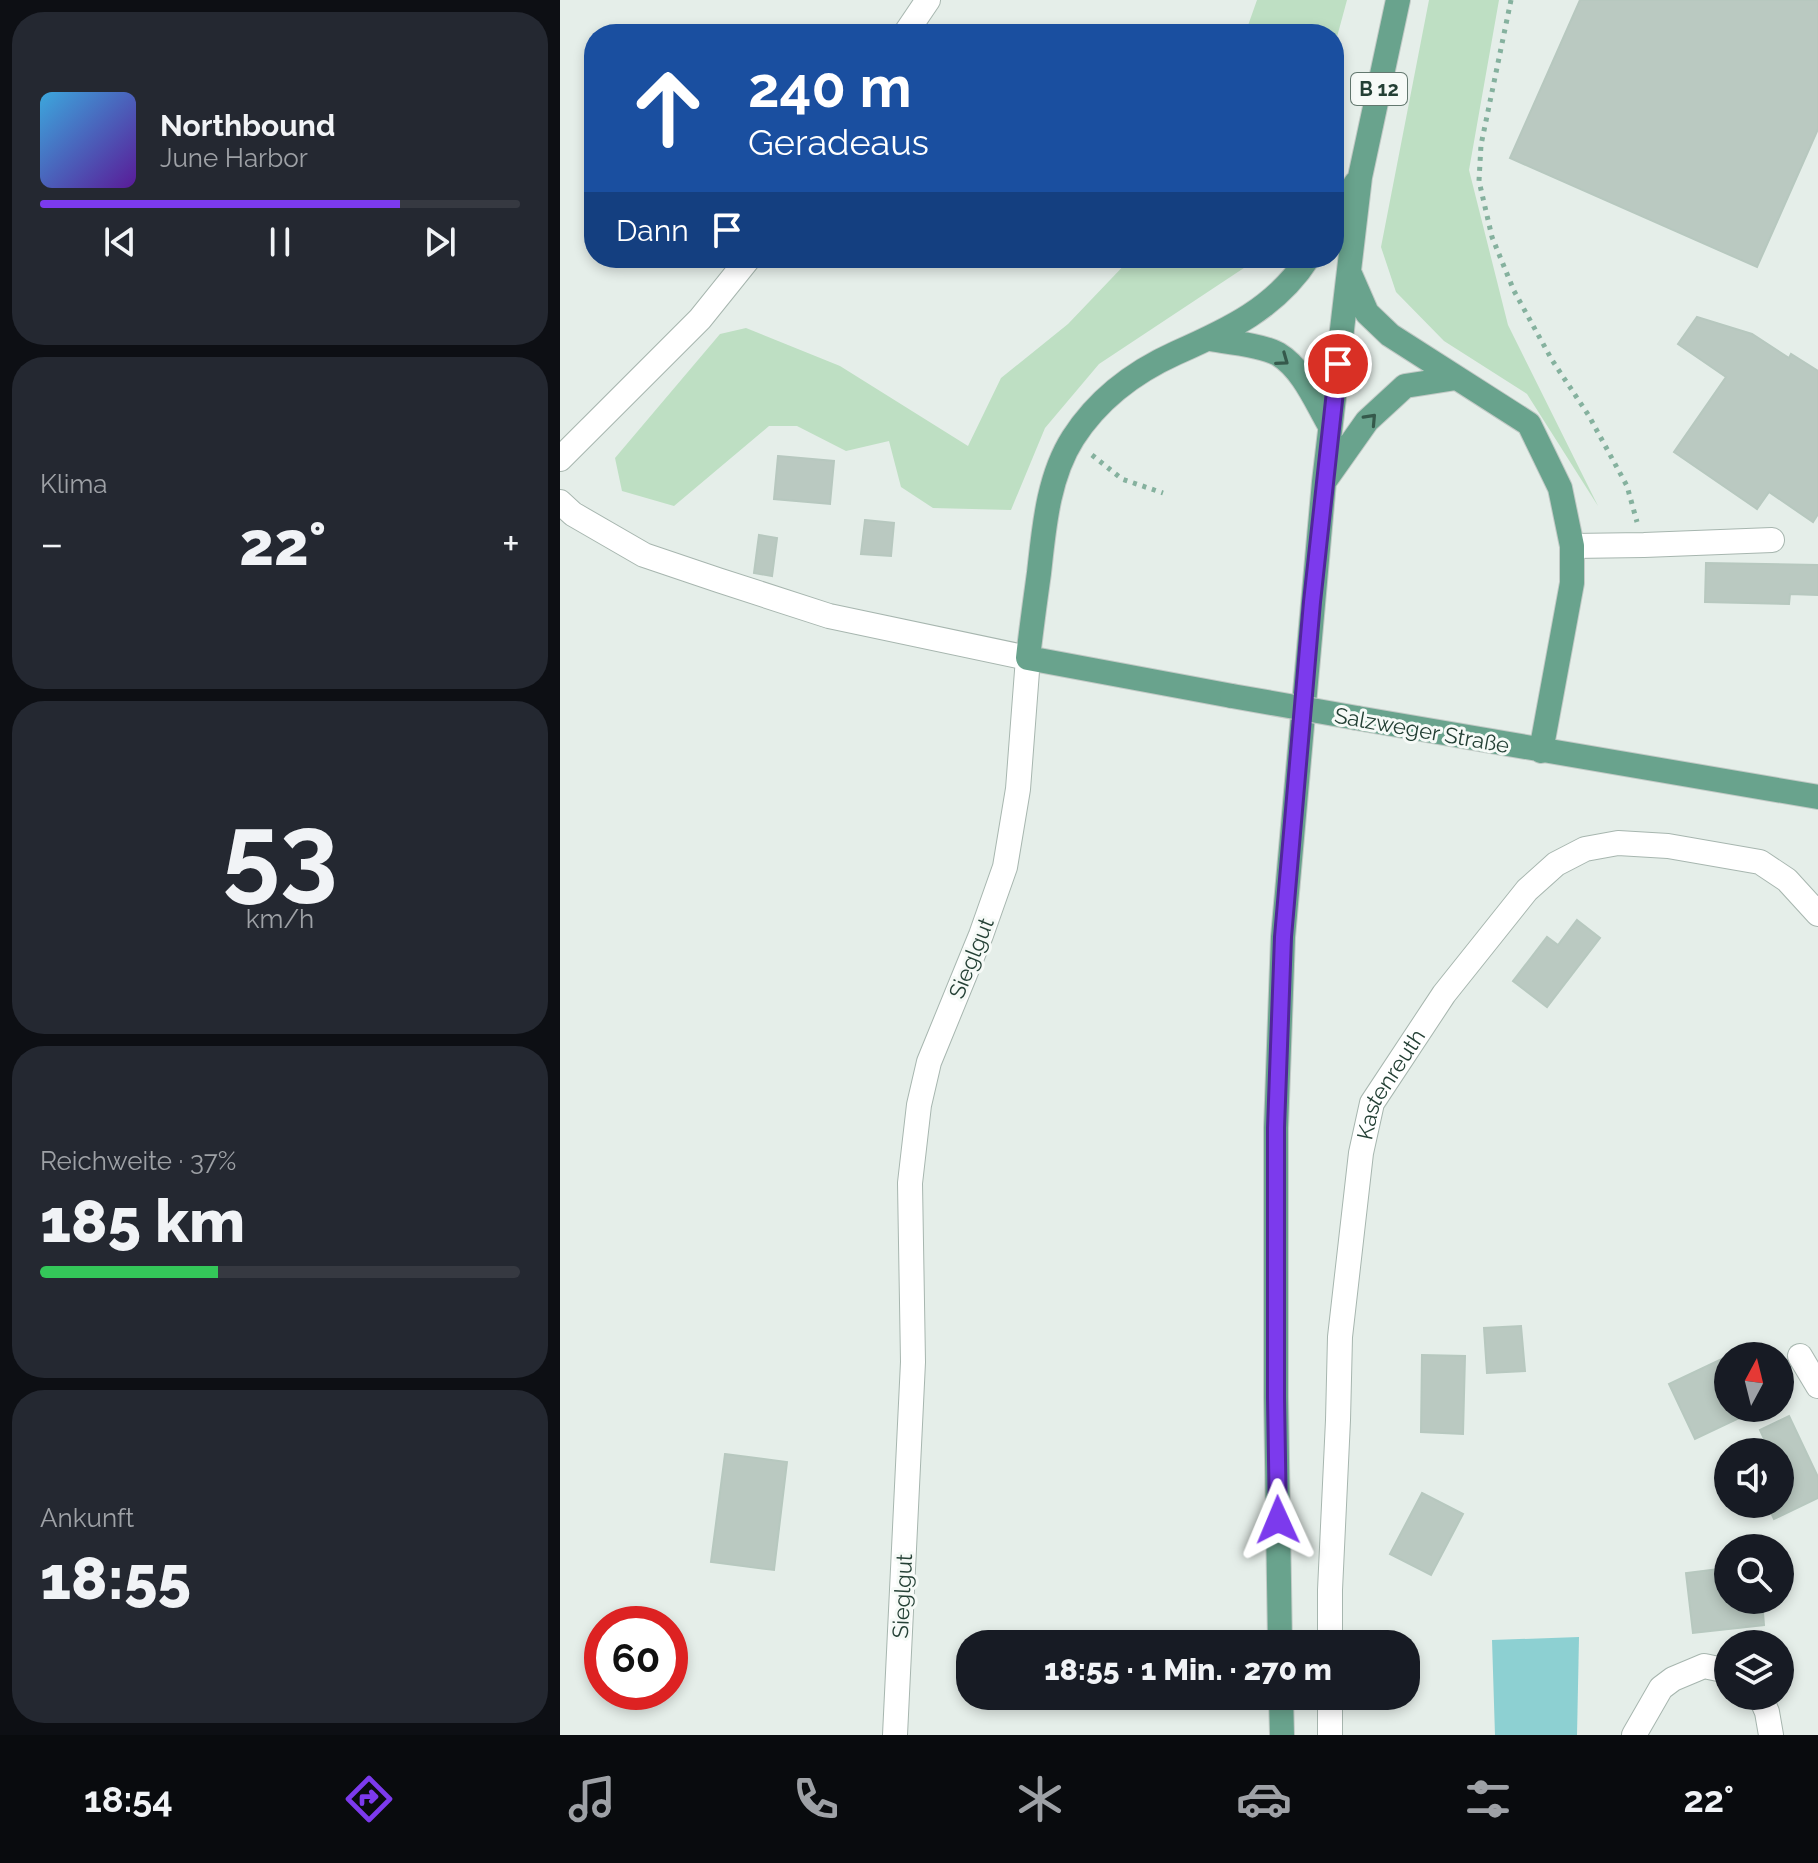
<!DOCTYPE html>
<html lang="de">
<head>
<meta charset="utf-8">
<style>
  body { margin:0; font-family:Raleway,sans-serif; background:#242831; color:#f1f3f6; height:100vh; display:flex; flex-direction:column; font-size:30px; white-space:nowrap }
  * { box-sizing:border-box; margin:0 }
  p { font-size:26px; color:#9ea1a6 }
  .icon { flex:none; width:44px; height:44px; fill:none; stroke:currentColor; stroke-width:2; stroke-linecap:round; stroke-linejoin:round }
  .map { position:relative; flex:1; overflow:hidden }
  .panel { display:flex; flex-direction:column; gap:12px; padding:12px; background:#0d0f14; width:560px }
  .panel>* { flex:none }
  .banner { position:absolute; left:24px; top:24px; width:760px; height:244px; border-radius:32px; box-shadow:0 4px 12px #0003; background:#1a4fa0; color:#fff; overflow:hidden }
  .needle { width:52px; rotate:7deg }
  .tools { position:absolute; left:1154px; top:1342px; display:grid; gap:16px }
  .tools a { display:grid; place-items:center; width:80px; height:80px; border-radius:50%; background:#171b24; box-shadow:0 4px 12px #0003; font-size:40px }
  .speed { position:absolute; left:24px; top:1606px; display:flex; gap:16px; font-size:40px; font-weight:700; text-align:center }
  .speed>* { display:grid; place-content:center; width:104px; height:104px; border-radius:50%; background:#171b24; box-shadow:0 4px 12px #0003; line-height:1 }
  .speed .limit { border:12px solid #d22; background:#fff; color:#111 }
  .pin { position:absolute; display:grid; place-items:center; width:68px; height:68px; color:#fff; margin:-34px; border:4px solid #fff; border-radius:50%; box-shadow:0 2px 8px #0007 }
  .me { position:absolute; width:88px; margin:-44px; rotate:359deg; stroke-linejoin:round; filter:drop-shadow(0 0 6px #0008) }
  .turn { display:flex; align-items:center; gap:28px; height:168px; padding:0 32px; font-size:36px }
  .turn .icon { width:104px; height:104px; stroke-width:2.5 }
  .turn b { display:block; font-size:56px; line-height:68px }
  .then { display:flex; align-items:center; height:76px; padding:0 32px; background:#0003; gap:16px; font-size:30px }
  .big { font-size:60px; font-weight:800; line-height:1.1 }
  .panel .tile { flex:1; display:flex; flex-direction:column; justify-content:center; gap:12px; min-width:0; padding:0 28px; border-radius:32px; background:#242831 }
  .panel .dial { align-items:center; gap:0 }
  .dial b { font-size:104px; line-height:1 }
  .song { display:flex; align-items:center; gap:24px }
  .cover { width:96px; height:96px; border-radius:12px; background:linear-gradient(135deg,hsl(200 70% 55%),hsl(270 70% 35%)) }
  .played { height:8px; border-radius:4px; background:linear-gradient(90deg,#7c3aed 75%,#363941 75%) }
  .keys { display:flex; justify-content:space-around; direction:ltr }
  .heat { display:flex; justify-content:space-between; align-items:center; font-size:44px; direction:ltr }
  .charge { height:12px; border-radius:6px; background:linear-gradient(90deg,#34c759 37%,#363941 0) }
  .trip { position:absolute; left:396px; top:1630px; width:464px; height:80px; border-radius:32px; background:#171b24; box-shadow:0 4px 12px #0003; font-weight:800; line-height:80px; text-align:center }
  .tab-bar { display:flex; height:128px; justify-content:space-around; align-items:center; background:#090b0e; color:#9ea1a6 }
  .tab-bar .icon { width:56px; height:56px }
  .tab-bar .selected { color:#7c3aed }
  .tab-bar b { font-size:36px; color:#f1f3f6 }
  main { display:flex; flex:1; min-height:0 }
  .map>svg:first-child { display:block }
</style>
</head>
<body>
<main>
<section class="panel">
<div class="tile">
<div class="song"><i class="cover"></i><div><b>Northbound</b><p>June Harbor</p></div></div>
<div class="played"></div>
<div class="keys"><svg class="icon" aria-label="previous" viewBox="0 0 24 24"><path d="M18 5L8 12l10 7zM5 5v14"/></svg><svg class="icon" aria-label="pause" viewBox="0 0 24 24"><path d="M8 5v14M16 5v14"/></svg><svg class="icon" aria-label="next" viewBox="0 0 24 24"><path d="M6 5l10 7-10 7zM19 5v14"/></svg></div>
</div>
<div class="tile"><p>Klima</p>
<div class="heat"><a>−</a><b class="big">22°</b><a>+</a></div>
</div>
<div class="tile dial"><b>53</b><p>km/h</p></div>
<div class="tile"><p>Reichweite · 37%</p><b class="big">185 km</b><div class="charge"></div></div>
<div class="tile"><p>Ankunft</p><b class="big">18:55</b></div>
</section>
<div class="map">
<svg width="1258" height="1735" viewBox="0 0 1258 1735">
  <rect width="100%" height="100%" fill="#e5eee9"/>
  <path fill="#bedfc3" d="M697 0H787L774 48V34H685Z
    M869 0H939L909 170 948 325 1038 506 967 394 884 341 836 292 821 247Z
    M571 258H699L539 364 485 428 451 510 373 508 341 487 329 441 286 451 237 426H209L114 506 62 491 55 458 160 334 186 328 280 366 408 446 441 378 508 324Z"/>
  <path fill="#8dd0d2" d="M1019 1637 1017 1735H935L932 1640Z"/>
  <path fill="#bac9c1" stroke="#b7c8bf" stroke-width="2" d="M1020 0H1258V129L1197 267 950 158Z
    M1137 317 1192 334 1229 358 1231 354 1258 371V514L1253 522 1209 492 1197 509 1114 452 1166 377 1118 344Z
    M218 456 274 461 270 504 214 499Z
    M305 520 334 523 331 556 301 554Z
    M199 535 217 538 212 576 194 573Z
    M1146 563 1258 565V595L1230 594 1229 604 1145 602Z
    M1017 920 1040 938 987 1007 953 981 987 937 998 945Z
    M961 1326 965 1371 927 1373 924 1328Z
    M862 1355 905 1356 903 1434 861 1432Z
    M1168 1356V1408H1200L1135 1439 1109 1384Z
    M1229 1416 1258 1477V1498L1214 1519 1207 1504H1220V1452H1210L1200 1430Z
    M165 1454 227 1462 214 1570 151 1562Z
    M862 1493 903 1514 871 1575 830 1554Z
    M1168 1568V1600H1202L1204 1625 1133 1633 1126 1573Z"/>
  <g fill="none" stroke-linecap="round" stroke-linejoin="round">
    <defs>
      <g id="minor">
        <path d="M345 34 368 0"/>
        <path d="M0 459 140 319 189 258"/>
        <path d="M0 502 13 514 84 555 158 580 269 616 468 658 458 789 445 867 421 935 369 1062 359 1105 350 1183 353 1362 335 1735"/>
        <path d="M1012 546 1084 545 1212 540"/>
        <path d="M1240 1356 1258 1386"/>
        <path id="s1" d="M770 1644V1590L778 1420 780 1337 801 1153 812 1103 884 994 967 890 996 864 1025 849 1058 843 1108 846 1200 862 1227 880 1258 914"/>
        <path d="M770 1696V1735"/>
        <path d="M1200 1696 1207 1712 1211 1735"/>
        <path d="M1074 1735 1101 1688 1113 1679 1144 1666 1168 1671"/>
      </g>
      <path id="major" d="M774 217 796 183
        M790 274 807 313 830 335 969 424 1000 488 1012 546V583L981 751
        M649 339C668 342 702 345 718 354 743 369 756 402 770 426
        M766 479 807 421 845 386 896 378
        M672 696 468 658C471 630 475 602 479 573 484 528 488 477 513 438 538 399 574 372 616 353 668 330 716 308 748 258
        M797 718 1258 797
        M720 1644 716 1397V1128L723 937 764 482 800 177 838 0
        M721 1696 722 1735"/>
    </defs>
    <use href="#minor" stroke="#a7b6af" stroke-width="26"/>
    <use href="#major" stroke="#c2cac6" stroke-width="26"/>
    <path stroke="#85b19e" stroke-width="5" stroke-dasharray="4 6" stroke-linecap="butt" d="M951 0 921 145 919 181 932 237 954 291 992 360 1029 416 1067 486 1077 522
      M532 455 562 479 603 493"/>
    <use href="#minor" stroke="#fff" stroke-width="24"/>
    <use href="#major" stroke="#69a38d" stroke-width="24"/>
    <defs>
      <path id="major-bridge" d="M672 696 797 718"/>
    </defs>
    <use href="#major-bridge" stroke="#c2cac6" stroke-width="26" stroke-linecap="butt"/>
    <use href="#major-bridge" stroke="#69a38d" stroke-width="24"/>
  </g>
  <defs><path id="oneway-chevron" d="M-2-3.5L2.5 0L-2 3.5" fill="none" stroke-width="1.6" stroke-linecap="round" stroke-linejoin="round" transform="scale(2)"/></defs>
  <g stroke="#35594b">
    <use href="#oneway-chevron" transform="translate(723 360) rotate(36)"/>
    <use href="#oneway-chevron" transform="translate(811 419) rotate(-47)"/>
  </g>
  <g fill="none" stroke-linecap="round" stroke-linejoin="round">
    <defs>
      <path id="route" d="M718 1520 716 1397V1128L723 937 752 602 778 364"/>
    </defs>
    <use href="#route" stroke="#51269a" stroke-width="20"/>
    <use href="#route" stroke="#7c3aed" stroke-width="14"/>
  </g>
  <g text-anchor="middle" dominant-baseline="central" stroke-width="6" stroke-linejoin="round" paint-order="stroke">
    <rect fill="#f6faf7" stroke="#63786f" stroke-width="2" x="791" y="73" width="56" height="32" rx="6"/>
    <g font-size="20" font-weight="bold" fill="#244035">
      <text x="819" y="89">B 12</text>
    </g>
    <g font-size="22" fill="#244035" stroke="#f6faf7">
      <text transform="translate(862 730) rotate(10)">Salzweger Straße</text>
      <text transform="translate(411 958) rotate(-68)">Sieglgut</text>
      <text stroke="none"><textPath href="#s1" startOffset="568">Kastenreuth</textPath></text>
      <text transform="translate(342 1596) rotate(-87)">Sieglgut</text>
    </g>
  </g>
</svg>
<div class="tools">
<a><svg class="needle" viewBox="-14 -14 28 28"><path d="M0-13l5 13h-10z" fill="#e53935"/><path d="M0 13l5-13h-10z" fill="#9ea1a6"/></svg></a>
<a><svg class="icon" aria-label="sound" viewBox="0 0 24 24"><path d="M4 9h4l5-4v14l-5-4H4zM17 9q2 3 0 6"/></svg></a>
<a><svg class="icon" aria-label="search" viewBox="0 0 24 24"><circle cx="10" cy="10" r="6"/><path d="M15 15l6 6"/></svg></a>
<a><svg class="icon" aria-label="layers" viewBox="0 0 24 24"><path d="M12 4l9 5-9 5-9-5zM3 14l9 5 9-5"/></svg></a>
</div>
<div class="speed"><div class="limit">60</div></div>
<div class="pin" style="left:778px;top:364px;background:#d93025"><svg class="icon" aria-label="arrive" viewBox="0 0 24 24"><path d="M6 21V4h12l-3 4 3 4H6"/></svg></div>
<svg class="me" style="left:718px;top:1520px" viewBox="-20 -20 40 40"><path d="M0-17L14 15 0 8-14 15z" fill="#7c3aed" stroke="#fff" stroke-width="4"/></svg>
<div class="trip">18:55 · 1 Min. · 270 m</div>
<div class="banner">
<div class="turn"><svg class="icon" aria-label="ahead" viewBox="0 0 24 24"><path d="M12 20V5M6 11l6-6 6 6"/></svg><div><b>240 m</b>Geradeaus</div></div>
<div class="then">Dann<svg class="icon" aria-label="arrive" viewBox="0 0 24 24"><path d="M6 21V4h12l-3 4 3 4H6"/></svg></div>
</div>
</div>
</main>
<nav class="tab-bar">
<b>18:54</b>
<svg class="icon selected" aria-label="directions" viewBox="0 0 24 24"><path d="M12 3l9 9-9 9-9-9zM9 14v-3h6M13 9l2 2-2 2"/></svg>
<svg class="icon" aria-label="music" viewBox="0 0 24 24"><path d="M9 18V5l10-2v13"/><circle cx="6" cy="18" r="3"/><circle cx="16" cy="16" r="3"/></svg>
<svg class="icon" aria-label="phone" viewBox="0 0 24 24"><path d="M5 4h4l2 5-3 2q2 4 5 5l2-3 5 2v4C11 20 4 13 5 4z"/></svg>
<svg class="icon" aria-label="climate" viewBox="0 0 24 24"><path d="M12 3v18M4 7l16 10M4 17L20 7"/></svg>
<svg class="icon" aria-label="car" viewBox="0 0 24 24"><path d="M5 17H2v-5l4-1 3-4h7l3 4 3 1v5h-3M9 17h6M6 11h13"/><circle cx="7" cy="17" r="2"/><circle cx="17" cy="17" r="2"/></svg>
<svg class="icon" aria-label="filters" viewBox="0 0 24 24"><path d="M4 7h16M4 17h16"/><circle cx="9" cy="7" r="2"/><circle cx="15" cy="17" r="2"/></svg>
<b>22°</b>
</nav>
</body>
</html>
